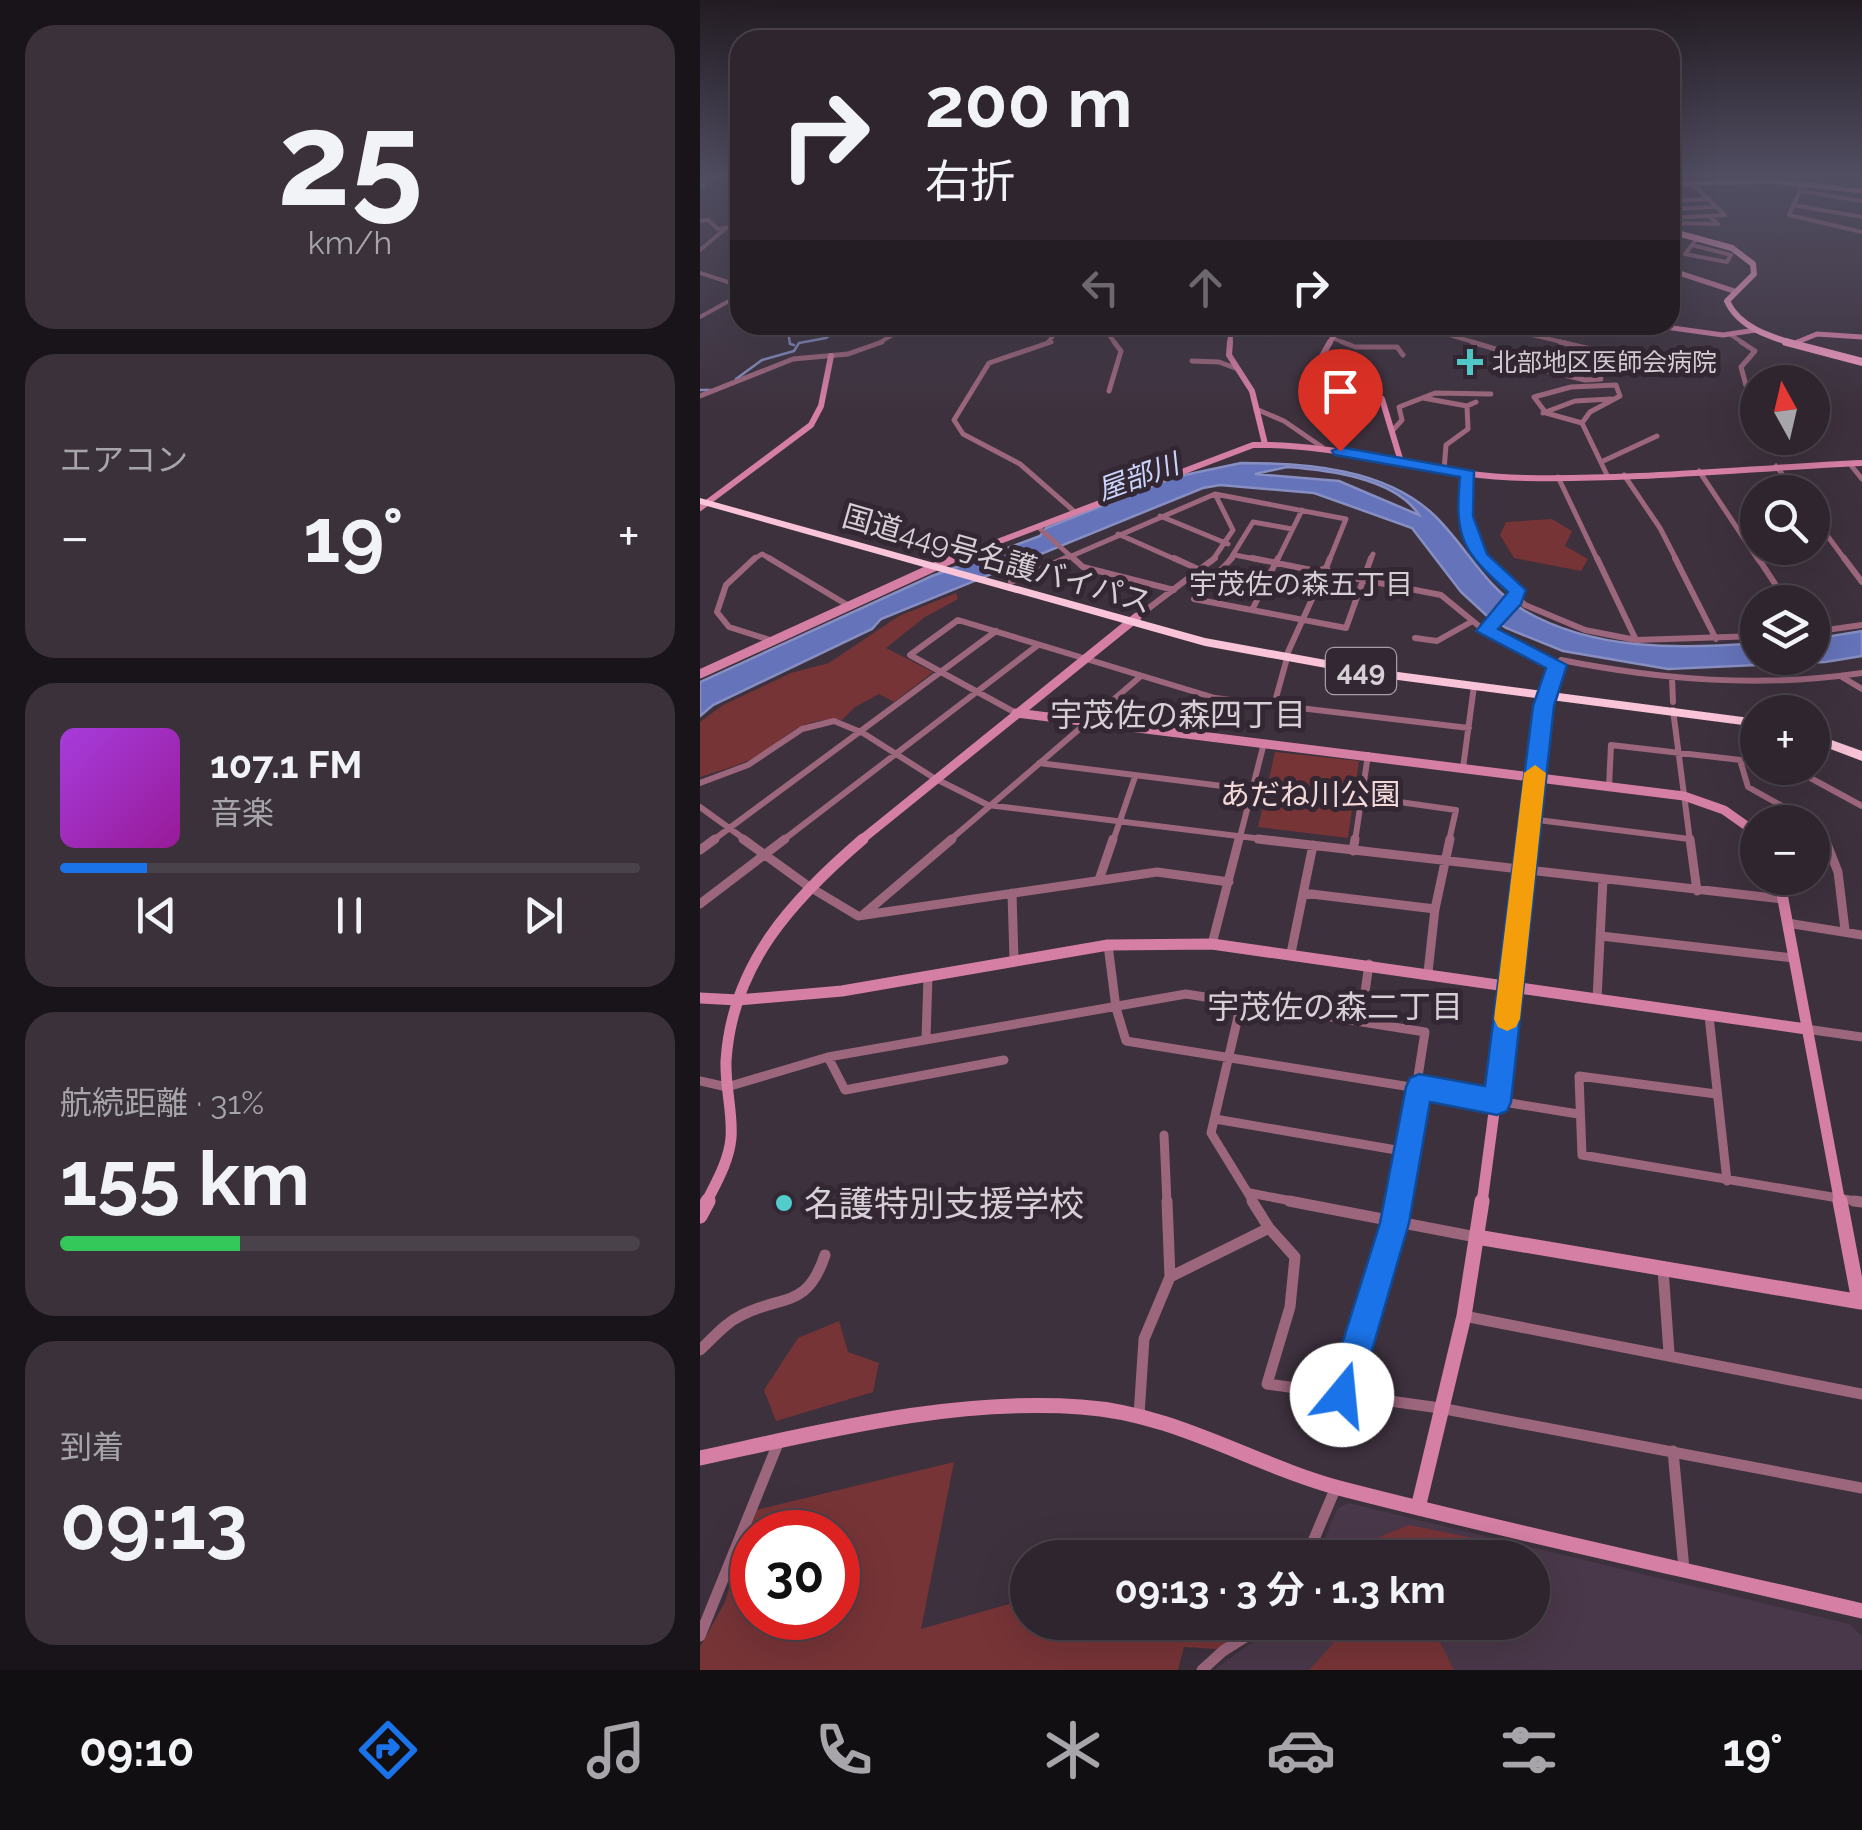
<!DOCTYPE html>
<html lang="ja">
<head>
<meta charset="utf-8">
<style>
  body { margin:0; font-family:Raleway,"Noto Sans JP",sans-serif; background:#3a313a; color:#f1f3f6; height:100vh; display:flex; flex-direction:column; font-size:38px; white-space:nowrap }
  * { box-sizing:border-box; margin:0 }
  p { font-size:32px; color:#a7a5aa }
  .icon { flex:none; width:55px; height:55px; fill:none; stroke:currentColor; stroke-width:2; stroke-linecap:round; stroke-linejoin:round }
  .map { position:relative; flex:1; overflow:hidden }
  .details { display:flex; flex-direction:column; gap:25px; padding:25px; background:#191419; width:700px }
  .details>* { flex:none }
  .top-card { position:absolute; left:30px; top:30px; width:950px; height:305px; border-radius:30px; box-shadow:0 10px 40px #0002,0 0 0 2px #49424a; background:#2e252e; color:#f1f3f6; overflow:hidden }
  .needle { width:65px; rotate:352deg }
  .buttons { position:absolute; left:1040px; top:365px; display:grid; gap:20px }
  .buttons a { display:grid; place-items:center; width:90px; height:90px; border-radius:50%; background:#2e252e; box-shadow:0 10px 40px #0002,0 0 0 2px #49424a; font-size:50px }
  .speed { position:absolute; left:30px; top:1510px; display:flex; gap:20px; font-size:50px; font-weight:700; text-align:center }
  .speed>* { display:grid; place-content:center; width:130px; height:130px; border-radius:50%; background:#2e252e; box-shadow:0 10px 40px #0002,0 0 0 2px #49424a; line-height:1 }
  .speed .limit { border:15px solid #d22; background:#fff; color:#111 }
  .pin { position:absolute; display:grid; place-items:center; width:85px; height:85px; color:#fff; margin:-102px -42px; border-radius:50% 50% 50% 0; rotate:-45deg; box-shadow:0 0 10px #0007 }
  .pin .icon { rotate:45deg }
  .me { position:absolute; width:110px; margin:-55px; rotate:17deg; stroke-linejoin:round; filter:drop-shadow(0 0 8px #0008) }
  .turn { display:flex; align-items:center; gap:35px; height:210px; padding:0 30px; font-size:45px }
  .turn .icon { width:130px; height:130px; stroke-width:2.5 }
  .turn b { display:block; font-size:70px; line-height:85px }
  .lanes { display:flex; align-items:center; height:95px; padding:0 30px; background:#0003; justify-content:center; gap:50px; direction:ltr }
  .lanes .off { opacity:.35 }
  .big { font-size:75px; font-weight:700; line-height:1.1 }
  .details .card { flex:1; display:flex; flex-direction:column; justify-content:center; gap:15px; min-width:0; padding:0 35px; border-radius:30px; background:#3a313a }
  .details .dial { align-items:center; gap:0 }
  .dial b { font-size:130px; line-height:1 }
  .song { display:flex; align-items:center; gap:30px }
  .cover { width:120px; height:120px; border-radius:15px; background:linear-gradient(135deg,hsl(280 70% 55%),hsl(300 70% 35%)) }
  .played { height:10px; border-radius:5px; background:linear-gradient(90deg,#1a73e8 15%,#49424a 15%) }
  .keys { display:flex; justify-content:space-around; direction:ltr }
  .heat { display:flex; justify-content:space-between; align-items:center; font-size:55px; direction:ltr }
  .charge { height:15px; border-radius:8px; background:linear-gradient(90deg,#34c759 31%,#49424a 0) }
  .trip { position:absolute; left:310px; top:1540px; width:540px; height:100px; border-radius:50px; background:#2e252e; box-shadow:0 10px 40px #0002,0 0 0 2px #49424a; font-weight:700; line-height:100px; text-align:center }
  .tab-bar { display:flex; height:160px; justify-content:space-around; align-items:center; background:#120f12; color:#a7a5aa }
  .tab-bar .icon { width:70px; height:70px }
  .tab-bar .on { color:#1a73e8 }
  .tab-bar b { font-size:45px; color:#f1f3f6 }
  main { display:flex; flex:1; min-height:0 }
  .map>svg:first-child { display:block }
</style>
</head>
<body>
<main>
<section class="details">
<div class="card dial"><b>25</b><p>km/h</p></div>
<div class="card"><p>エアコン</p>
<div class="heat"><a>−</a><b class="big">19°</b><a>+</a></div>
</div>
<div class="card">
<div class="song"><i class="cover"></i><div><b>107.1 FM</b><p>音楽</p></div></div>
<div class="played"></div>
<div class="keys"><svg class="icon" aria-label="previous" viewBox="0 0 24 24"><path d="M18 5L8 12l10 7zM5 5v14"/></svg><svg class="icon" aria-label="pause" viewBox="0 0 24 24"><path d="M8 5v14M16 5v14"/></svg><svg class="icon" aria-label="next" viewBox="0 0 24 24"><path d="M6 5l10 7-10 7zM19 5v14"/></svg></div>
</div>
<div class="card"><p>航続距離 · 31%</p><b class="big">155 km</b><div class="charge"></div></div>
<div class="card"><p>到着</p><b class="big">09:13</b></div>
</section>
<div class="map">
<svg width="1162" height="1670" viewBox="0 0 1162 1670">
  <rect width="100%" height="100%" fill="#3d313d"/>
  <path fill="#493849" d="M648 1503 1149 1624 1162 1636V1670H514L548 1645 585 1628 588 1623 832 1622V1558L617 1557 637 1509Z"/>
  <path fill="#773437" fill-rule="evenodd" d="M852 519 872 531 865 546 888 559 881 571 814 558 800 535 806 522Z
    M256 593 258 599 225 617 186 648 233 672 194 702 179 694 155 707 142 720C92 717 87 742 47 761 32 768 15 772 0 777V722L23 705 91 673 129 663 199 616Z
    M575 752 659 761 648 838 558 827Z
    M139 1321 148 1352 179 1363 173 1392 76 1421 64 1390 98 1338Z
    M254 1462 221 1629 327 1599 328 1622 549 1623 532 1650 484 1647 478 1670H0V1647L25 1602 52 1511ZM52 1532H138V1618H52Z
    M709 1525 788 1541 787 1557H652L654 1547Z
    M637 1623H730L754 1670H609L632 1645Z"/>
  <path fill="#6573ba" stroke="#878fc2" stroke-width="2.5" fill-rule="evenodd" d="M541 463C606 463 687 468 736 517 768 549 785 587 825 611 894 651 981 649 1057 643L1058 658H1112L1113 639 1162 631V656L1125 662 968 669 863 651 806 628 786 615 761 592 712 528 614 493 520 485 503 488 181 619 172 629 13 705 0 716V682L232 576 340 536 346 528 475 477ZM587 467C628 470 695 478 719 515L639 481 555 474Z"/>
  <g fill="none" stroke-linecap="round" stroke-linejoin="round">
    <path stroke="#878fc2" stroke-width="2.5" d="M87 325 90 344 94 345
      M36 379 62 360 94 351 99 343 126 338 147 325
      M0 390H11"/>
    <path fill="#6573ba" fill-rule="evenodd" d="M15 175H24L0 188V183Z"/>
    <path stroke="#9c667c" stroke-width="4" d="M1098 182 1100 191 1089 215 1162 232
      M1100 191 1162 201
      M970 201 1008 199
      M1093 205 1162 217
      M975 209 1015 207
      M970 218 1025 215 990 182
      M0 221 8 220 18 229 40 226
      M970 223 1018 224 1009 216
      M992 245 1031 255 1027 262 985 254 998 237
      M0 250 25 229
      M0 273 40 286
      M970 277 979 282 970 318
      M0 317 40 295
      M401 325 416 344
      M716 325 780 344
      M788 325 871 344
      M1031 335 1045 344
      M632 338 648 344
      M177 344 210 325
      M346 344 363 325"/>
    <path stroke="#9c667c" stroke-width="5" d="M351 342 289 363 254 420 263 434 320 464 375 512
      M642 342 655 347H697L703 355
      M772 342 859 368 873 365 880 347
      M860 342 921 356
      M1041 342 1055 351 1041 367 1047 389
      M492 361 519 362 538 369
      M840 369 885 380 901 379
      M916 385 920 396 890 412 882 423 846 413 834 397 871 387Z
      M409 391 421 351 414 342
      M0 396 93 359 148 354 182 342
      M723 398 767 406
      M556 409 584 421 622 447
      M843 413 875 401 911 399
      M882 423 907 475
      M693 430 702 420 699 407 735 393 791 394
      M901 462 957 436
      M1150 464 1162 479
      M1076 466 1096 492
      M744 471 746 445 768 429 767 406 776 402
      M999 471 1059 561
      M769 474 765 516 784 561
      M924 475 960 528 977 561
      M858 477 898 561
      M1112 515 1146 561
      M460 516 528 544
      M338 527 376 561
      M418 534 479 561
      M535 555 565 561
      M51 561 62 554 74 561
      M360 561 515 494 646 519 629 561
      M512 561 533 530 515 494
      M529 561 553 522 592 529
      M577 561 602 510
      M670 561 673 554"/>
    <path stroke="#9c667c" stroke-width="6" d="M55 558 26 585 17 612 29 627 73 641
      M69 558 149 606
      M373 558 383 567 474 590
      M474 558 500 570
      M532 558 494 599 646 628 671 558
      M552 558 616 571
      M781 558 812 584 816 597 825 605 885 630 936 640 1058 636
      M897 558 936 640
      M975 558 1016 639
      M1058 558 1087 602
      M1144 558 1162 582
      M626 568 633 574 622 577 616 571Z
      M626 568 630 558
      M633 574 741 595 785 631 857 665 861 660C962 680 1060 688 1162 673
      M311 582 366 558
      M552 610 578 558
      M437 617 515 558
      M785 631 816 597
      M1112 632 1162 625
      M715 638 737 641 771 622
      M588 652 622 577
      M1142 677 1162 689
      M972 678 973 702
      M574 705 587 658
      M973 710 990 841
      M316 713 210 655 258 620 515 698 769 728
      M1040 760 1048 787 1098 815 1126 841
      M339 763 554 790
      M763 768 774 686
      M1092 768 1162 806
      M0 783 48 765 102 729 134 721 163 733 234 778 288 805 578 841
      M909 787 911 745 1058 762
      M664 797 756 810 749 841
      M0 807 47 841
      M830 819 989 839
      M12 841 296 631
      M82 841 338 645
      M249 841 441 676
      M413 841 435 777
      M539 841 564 743
      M655 841 668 755"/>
    <path stroke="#9c667c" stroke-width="9" d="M43 839 108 886 158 916 457 872 529 882
      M558 839 1082 899
      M990 839 997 891
      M1125 839 1138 872 1145 930
      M0 850 15 839
      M653 851 655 839
      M400 877 413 839
      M312 893 314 960
      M603 893 735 909
      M0 904 85 839
      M164 914 252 839
      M1087 923 1162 935
      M901 936 1093 958
      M512 944 539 839
      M408 945 416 1008 426 1041 878 1114
      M591 953 613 845
      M728 972 735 909 750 839
      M897 999 903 879
      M541 1004 511 1133 554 1203
      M1009 1016 1027 1181
      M661 1020 669 964
      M1106 1029 1162 1037
      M226 1039 228 977
      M128 1057 145 1090 304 1060
      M0 1081 27 1087 128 1057 486 994 725 1032 698 1203
      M1016 1094 879 1076 882 1155 1162 1202
      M515 1119 708 1152
      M464 1135 467 1203
      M550 1193 602 1203"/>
    <path stroke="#9c667c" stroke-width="11" d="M552 1201 569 1228 595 1257 590 1307 567 1384 740 1408 1162 1488
      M589 1201 776 1237
      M1154 1201 1162 1202
      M963 1269 969 1353
      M470 1277 569 1228
      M764 1316 1162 1394
      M0 1350C13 1338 25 1323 42 1315 84 1294 107 1309 125 1255
      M643 1395 698 1201
      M439 1415 444 1339 470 1277 467 1201
      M973 1451 984 1569
      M606 1558 636 1487
      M0 1636 79 1441
      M502 1670 523 1651 569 1622"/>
    <path stroke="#d57fa4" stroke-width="5" d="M970 184 1072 181 1162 191
      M970 270 1034 291
      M951 325 1023 335 1056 330
      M1095 343 1117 334 1162 337
      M530 344 531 325
      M629 344 640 325"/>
    <path stroke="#d57fa4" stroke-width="6" d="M530 342 529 355 552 391 565 444
      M630 342 607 383 608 391 670 393 682 399 702 465
      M0 508 111 425 121 406 131 356
      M247 561 553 445C645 443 733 477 826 478 937 480 1051 468 1162 463"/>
    <path stroke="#d57fa4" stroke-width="9" d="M0 674 254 558
      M316 713 984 796 1024 810 1058 834
      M160 841 437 617
      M829 841 844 705 857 665"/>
    <path stroke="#d57fa4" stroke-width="11" d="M1079 878 1140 1203
      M0 998 38 1000 142 991 408 945 512 944 1106 1029
      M6 1203C16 1183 29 1161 31 1138 33 1113 25 1087 26 1061 32 964 93 899 163 839
      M782 1203 830 839"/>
    <path stroke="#d57fa4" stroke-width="15" d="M1140 1201 1159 1301
      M0 1216 8 1201
      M777 1237 1161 1302
      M0 1458C125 1431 252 1398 381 1407 475 1413 551 1464 639 1488 812 1533 988 1570 1162 1611
      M718 1508 764 1316 782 1201"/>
    <path stroke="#f49bc1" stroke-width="6" d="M970 231 1032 248 1053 264 1054 274 1027 301C1039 327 1068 336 1094 344"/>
    <path stroke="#f49bc1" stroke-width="8" d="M1086 342 1162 362"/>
    <path fill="#f9c3d8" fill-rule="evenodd" d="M0 498 505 638 675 669 1058 719V727L675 677 505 646 0 504Z
      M1112 733 1162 751V761L1112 742Z"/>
  </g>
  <linearGradient id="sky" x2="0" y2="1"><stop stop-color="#221b22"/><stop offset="0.43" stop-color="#514e62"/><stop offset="1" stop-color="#514e62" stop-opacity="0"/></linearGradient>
  <rect width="1162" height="409" fill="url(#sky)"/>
  <path fill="#1a73e8" stroke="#114b97" stroke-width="2.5" d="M640 447 774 471 773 516 787 554 826 590 821 604 798 629 867 665 854 706 811 1102 807 1111 797 1115 730 1102 709 1223 659 1395 654 1406 642 1411 631 1406 626 1395 680 1223 706 1087 710 1078 719 1074 785 1086 833 706 846 668 776 631 808 592C763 552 754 539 760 477L635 455 632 451Z"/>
  <path fill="#f59e0b" d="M835 765 846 773 820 1019 816 1027 807 1031 798 1027 794 1019 824 773Z"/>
  <g fill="#52cdcc" stroke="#332733" stroke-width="4">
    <path d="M765 347h10v10h10v10h-10v10h-10v-10h-10v-10h10z"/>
    <circle cx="84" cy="1203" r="10"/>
  </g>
  <g text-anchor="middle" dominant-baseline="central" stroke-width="10" stroke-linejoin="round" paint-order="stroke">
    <g font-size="25" fill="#d6cfd6" stroke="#332733" text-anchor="start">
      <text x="792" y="362">北部地区医師会病院</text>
    </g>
    <g font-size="28" font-style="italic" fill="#cad4fc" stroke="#332733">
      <text transform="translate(438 477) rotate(-20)">屋部川</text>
    </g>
    <g font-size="28" fill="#d6cfd6" stroke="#332733">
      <text x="601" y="584">宇茂佐の森五丁目</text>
    </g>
    <rect fill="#332733" stroke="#a59da5" stroke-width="2.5" x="626" y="648" width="70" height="46" rx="8"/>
    <g font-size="28" font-weight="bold" fill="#d6cfd6">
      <text x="661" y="671">449</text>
    </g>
    <g font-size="30" fill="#d6cfd6" stroke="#332733">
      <text transform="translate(297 559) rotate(16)">国道449号名護バイパス</text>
    </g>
    <g font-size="30" fill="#f2d9d8" stroke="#332733">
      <text x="610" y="794">あだね川公園</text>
    </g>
    <g font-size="32" fill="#d6cfd6" stroke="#332733">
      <text x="478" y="714">宇茂佐の森四丁目</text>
      <text x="635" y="1006">宇茂佐の森二丁目</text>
    </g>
    <g font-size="35" fill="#d6cfd6" stroke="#332733" text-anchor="start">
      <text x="104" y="1203">名護特別支援学校</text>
    </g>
  </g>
</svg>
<div class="buttons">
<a><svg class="needle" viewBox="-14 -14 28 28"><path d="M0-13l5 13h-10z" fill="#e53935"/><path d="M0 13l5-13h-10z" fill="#a7a5aa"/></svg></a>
<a><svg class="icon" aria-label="search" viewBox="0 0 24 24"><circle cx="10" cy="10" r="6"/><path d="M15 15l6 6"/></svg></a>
<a><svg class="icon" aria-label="layers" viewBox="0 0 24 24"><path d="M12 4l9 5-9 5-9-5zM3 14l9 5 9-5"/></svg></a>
<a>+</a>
<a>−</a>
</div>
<div class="speed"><div class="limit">30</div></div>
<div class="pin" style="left:640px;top:451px;background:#d93025"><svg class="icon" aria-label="arrive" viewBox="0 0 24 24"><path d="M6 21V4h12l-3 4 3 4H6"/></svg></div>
<svg class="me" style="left:642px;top:1395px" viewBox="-20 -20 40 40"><circle r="19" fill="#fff"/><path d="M0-13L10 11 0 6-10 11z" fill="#1a73e8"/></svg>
<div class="trip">09:13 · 3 分 · 1.3 km</div>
<div class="top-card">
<div class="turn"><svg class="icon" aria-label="right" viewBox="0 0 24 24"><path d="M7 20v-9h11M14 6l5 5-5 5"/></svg><div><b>200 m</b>右折</div></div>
<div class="lanes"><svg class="icon off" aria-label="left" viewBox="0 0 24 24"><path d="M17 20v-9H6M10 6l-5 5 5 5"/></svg><svg class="icon off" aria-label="ahead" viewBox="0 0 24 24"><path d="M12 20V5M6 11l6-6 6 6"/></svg><svg class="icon" aria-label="right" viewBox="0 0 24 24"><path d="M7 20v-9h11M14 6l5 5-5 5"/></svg></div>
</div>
</div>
</main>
<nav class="tab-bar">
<b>09:10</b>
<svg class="icon on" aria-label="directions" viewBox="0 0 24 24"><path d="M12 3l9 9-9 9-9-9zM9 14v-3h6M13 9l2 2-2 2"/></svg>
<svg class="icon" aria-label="music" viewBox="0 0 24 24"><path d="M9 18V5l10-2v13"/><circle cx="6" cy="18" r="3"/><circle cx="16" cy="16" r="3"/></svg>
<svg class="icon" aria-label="phone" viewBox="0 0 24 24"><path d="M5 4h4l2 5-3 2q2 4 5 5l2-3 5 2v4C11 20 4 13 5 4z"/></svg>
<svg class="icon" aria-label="climate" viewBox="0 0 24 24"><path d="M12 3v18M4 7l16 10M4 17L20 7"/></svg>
<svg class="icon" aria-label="car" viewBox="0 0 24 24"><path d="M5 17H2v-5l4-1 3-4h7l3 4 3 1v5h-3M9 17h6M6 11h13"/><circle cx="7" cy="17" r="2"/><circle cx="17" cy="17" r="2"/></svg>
<svg class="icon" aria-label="filters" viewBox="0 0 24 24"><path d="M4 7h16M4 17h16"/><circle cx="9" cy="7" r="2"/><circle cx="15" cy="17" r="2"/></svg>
<b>19°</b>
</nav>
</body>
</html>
